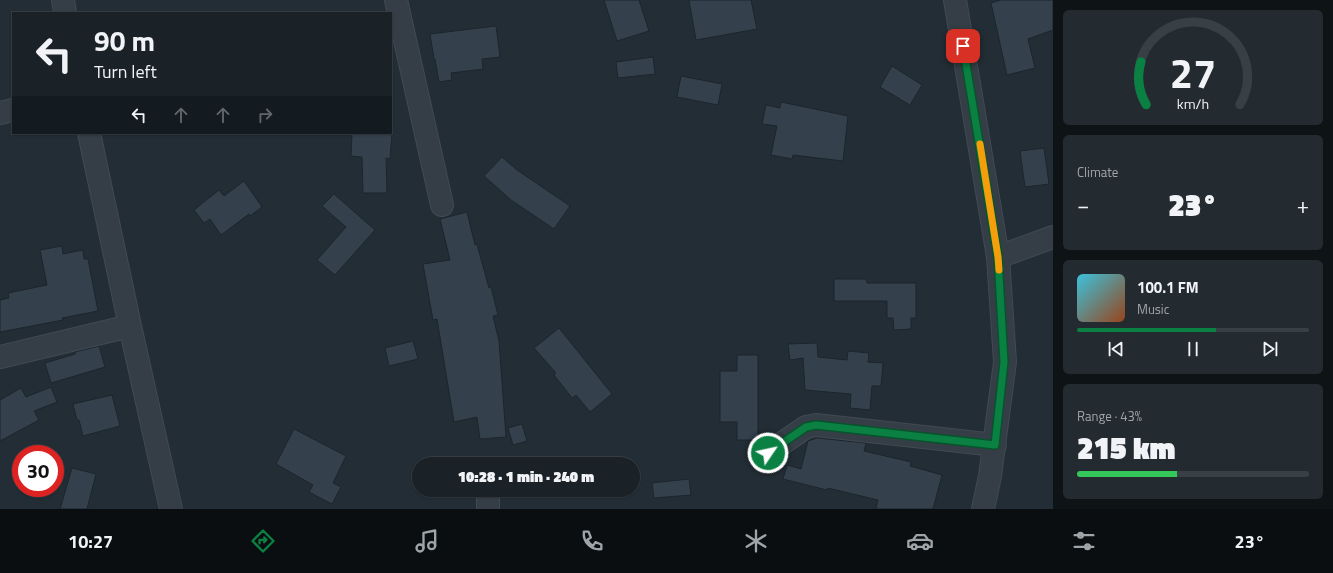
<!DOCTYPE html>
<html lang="en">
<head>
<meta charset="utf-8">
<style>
  body { margin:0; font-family:"Titillium Web",sans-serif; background:#232a30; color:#f1f3f6; height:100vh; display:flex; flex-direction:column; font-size:15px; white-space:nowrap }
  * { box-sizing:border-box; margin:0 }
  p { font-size:13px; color:#9fa4a8 }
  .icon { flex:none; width:22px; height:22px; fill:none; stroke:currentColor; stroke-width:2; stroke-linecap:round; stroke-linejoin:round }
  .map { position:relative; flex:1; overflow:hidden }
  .details { display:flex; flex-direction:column; gap:10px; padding:10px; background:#0e1316; width:280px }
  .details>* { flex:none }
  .guide { position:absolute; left:12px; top:12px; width:380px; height:122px; border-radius:0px; box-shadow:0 1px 3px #0004,0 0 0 1px #383f45; background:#1a2228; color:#f1f3f6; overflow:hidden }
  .speed { position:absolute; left:12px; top:445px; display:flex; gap:8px; font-size:20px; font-weight:700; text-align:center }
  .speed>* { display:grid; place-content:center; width:52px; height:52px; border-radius:50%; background:#1a2228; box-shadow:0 1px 3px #0004,0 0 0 1px #383f45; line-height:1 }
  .speed .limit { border:6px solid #d22; background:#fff; color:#111 }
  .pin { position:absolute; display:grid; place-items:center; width:34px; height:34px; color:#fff; margin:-17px; border-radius:8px; box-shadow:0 2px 6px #0006 }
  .me { position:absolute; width:44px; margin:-22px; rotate:56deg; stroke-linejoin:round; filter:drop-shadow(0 0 3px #0008) }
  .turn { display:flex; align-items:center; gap:14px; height:84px; padding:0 16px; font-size:18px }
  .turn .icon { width:52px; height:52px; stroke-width:2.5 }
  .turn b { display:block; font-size:28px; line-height:34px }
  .lanes { display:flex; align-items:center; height:38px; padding:0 16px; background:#0003; justify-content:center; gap:20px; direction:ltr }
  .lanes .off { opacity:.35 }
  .big { font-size:30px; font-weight:800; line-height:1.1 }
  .details .card { flex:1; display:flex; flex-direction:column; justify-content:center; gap:6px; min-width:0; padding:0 14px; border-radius:6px; background:#232a30 }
  .details .dial { align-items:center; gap:0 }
  .dial svg { height:104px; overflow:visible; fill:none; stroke:#383f45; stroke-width:7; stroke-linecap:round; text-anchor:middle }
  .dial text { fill:#f1f3f6; stroke:none }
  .song { display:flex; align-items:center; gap:12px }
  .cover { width:48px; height:48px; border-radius:6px; background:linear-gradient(135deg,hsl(190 70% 55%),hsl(20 70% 35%)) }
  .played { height:4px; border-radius:2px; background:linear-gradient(90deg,#0b8043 60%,#383f45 60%) }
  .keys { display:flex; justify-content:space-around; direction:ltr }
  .heat { display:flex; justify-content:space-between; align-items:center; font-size:22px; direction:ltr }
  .charge { height:6px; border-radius:3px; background:linear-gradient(90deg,#34c759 43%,#383f45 0) }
  .trip { position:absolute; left:412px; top:457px; width:228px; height:40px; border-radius:20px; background:#1a2228; box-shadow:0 1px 3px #0004,0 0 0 1px #383f45; font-weight:800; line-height:40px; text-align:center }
  .dock { display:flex; height:64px; justify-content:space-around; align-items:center; background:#0a0e10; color:#9fa4a8 }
  .dock .icon { width:28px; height:28px }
  .dock .on { color:#0b8043 }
  .dock b { font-size:18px; color:#f1f3f6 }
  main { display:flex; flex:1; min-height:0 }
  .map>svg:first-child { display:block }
</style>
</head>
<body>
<main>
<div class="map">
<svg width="1053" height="509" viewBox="0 0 1053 509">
  <rect width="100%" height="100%" fill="#222d35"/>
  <path fill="#34414c" stroke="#1d252c" d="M604 0H639L649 31 617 41Z
    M689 0H751L757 29 696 40Z
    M1001 0H1053V30L1028 39 1035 68 1007 75 991 3Z
    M496 26 500 57 482 59 483 69 451 73 452 80 439 82 435 59H434L430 34Z
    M653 57 655 74 618 78 616 62Z
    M892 66 922 85 910 105 880 87Z
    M681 76 722 84 718 105 677 97Z
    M781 102 848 116 843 161 793 155 792 159 771 155 777 126 762 124 766 105 780 108Z
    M352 133H392L390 159 386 158 387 193H363L362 157 351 156Z
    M1044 148 1049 184 1025 187 1020 151Z
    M502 157 517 170 570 206 554 229 511 200 484 176Z
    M244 181 262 207 250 216 249 214 221 235 210 219 204 223 194 210 219 190 224 196Z
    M334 194 375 230 335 275 317 260 346 227 322 206Z
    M467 212 475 245 477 244 489 288 491 287 498 315 493 316 499 341 506 437 480 439 477 417 454 422 437 319 433 320 423 264 450 260 440 219Z
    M62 246 63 254 83 250 84 259H88L98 311 62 318 63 320 0 332V300L9 298 8 293 47 285 40 250Z
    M834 279H866L867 283H916V318H911V329L894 330 893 318H887V301H834Z
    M559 328 612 394 590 412 576 395 572 398 554 375 556 373 534 348Z
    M413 341 418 359 389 366 385 348Z
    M817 343 818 357 847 360 848 351 869 353 868 362 883 363 881 386H872L870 410 850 408 851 394 805 390 803 358 790 360 788 344Z
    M99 346 105 367 51 383 45 363 75 354V352Z
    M737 355H758V440H737V422H720V371H737Z
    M51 387 57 402 34 411 39 420 0 441V400L21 388 26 397Z
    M112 395 120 426 83 436 79 420H77L73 404Z
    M522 424 527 441 513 445 508 428Z
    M294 429 346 456 333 483 341 487 332 504 309 492 313 485 276 464Z
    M817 438 866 443 864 451 911 462 910 466 942 475 933 509H876L878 500 828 488 827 490 783 479 787 465 801 469 808 441Z
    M72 468 96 474 87 509H60Z
    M689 479 691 495 654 498 652 483Z"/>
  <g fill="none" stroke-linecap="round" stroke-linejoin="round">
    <defs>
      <path id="minor" d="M63 0 65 13
        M396 0 442 205
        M955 0 998 257 1005 362 990 476 983 509
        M0 113 13 110
        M89 133 130 326 171 509
        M998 257 1053 237
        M0 357 130 326
        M768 453 806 427 816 425 995 445
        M488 509V490"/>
    </defs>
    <use href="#minor" stroke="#414a52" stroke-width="24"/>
    <use href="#minor" stroke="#353e46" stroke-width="22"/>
  </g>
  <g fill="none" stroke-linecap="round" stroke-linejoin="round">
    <defs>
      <path id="route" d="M768 453 806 427 816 425 995 445 1004 362 998 257 963 46"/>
    </defs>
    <use href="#route" stroke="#07532c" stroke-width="10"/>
    <use href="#route" stroke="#0b8043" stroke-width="7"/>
    <path stroke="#f59e0b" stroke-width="7" d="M980 144 998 257 999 270"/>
  </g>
</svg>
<div class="speed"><div class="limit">30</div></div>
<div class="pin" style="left:963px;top:46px;background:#d93025"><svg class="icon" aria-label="arrive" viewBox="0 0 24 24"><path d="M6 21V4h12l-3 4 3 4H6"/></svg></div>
<svg class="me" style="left:768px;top:453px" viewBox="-20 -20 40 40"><circle r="17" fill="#0b8043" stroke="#fff" stroke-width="3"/><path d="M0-11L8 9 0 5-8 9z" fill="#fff"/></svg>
<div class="trip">10:28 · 1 min · 240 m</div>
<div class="guide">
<div class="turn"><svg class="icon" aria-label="left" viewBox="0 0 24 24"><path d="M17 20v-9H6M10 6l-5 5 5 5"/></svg><div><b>90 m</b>Turn left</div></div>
<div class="lanes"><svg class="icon" aria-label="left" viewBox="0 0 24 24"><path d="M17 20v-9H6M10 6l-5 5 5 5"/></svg><svg class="icon off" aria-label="ahead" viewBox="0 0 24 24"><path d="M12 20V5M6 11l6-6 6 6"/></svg><svg class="icon off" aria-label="ahead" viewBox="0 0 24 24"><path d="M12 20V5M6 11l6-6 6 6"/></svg><svg class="icon off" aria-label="right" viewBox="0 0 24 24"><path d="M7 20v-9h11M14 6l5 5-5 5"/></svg></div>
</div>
</div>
<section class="details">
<div class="card dial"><svg viewBox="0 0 100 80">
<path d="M14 69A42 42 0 1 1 86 69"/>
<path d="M14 69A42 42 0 0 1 10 36" stroke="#0b8043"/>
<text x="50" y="56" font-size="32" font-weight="700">27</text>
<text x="50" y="72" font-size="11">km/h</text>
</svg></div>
<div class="card"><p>Climate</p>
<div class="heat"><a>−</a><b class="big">23°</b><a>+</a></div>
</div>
<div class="card">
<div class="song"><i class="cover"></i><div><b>100.1 FM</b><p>Music</p></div></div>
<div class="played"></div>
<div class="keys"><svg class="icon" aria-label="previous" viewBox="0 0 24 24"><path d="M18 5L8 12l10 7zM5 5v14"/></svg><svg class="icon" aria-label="pause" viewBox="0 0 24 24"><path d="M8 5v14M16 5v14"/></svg><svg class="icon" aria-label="next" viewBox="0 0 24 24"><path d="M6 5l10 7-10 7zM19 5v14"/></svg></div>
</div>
<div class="card"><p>Range · 43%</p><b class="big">215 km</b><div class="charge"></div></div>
</section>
</main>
<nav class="dock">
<b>10:27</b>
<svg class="icon on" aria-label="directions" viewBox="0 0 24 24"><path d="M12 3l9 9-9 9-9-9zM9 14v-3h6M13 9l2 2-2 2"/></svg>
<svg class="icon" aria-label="music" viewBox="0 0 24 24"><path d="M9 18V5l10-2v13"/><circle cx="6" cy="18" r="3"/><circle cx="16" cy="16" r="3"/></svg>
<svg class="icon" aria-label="phone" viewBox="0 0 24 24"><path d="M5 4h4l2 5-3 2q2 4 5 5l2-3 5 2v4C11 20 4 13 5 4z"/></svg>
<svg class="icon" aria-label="climate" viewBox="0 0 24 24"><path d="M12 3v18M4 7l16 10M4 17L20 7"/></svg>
<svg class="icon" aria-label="car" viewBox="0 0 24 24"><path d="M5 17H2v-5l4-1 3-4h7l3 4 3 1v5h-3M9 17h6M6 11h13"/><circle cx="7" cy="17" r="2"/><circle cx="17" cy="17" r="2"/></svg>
<svg class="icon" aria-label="filters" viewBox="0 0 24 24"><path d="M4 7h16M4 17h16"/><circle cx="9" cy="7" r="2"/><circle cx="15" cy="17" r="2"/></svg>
<b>23°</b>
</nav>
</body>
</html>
